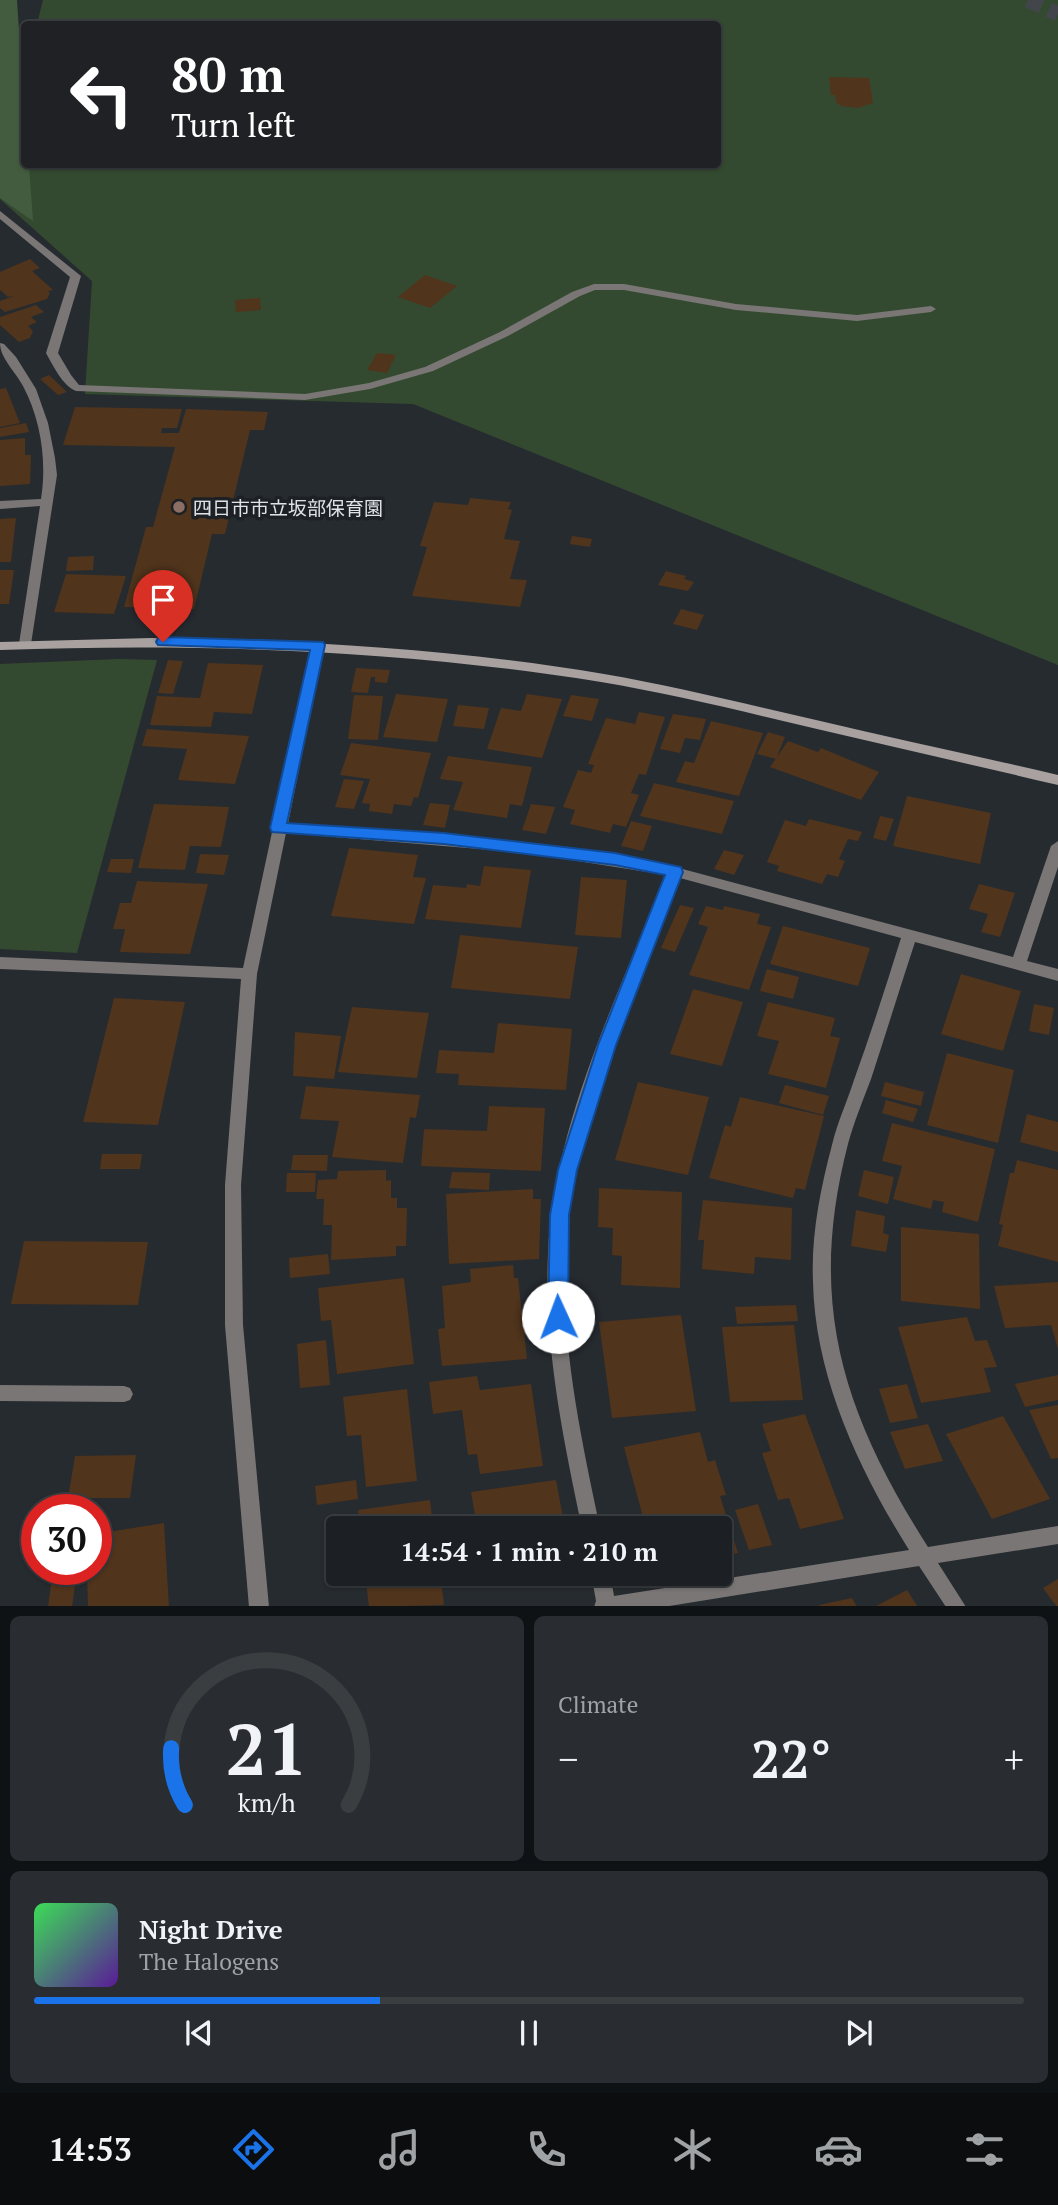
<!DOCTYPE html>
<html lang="en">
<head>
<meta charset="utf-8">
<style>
  body { margin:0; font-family:"PT Serif","Noto Sans JP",serif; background:#292d31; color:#f1f3f6; height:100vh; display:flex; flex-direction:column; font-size:26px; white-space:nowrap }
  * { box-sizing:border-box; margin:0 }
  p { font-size:23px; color:#a0a3a6 }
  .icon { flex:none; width:38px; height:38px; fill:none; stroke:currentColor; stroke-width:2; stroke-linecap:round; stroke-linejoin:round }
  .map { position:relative; height:1606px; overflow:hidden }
  .sheet { display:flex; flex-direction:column; gap:10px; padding:10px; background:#0f1214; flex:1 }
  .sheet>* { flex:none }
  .banner { position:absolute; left:21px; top:21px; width:700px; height:147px; border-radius:7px; box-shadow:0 2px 5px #0004,0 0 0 2px #3a3e41; background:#202124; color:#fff; overflow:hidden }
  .speed { position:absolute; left:21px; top:1494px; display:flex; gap:14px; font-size:35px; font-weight:700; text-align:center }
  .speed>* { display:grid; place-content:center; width:91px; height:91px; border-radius:50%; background:#1c2024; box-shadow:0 2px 5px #0004,0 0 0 2px #3a3e41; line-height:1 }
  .speed .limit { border:10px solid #d22; background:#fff; color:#111 }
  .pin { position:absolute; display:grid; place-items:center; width:60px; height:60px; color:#fff; margin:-72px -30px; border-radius:50% 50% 50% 0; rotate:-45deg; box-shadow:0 0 7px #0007 }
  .pin .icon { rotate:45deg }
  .me { position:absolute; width:77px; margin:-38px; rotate:358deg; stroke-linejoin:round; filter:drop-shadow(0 0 5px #0008) }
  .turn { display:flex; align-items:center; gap:24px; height:147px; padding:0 35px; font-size:32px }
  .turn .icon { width:91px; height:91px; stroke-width:2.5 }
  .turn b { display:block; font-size:49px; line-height:60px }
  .big { font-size:52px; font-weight:700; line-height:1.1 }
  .sheet .card { flex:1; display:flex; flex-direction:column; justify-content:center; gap:10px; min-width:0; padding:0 24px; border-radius:10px; background:#292d31 }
  .sheet .dial { align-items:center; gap:0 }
  .dial svg { height:182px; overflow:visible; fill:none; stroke:#3a3e41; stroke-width:7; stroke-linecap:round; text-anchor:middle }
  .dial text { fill:#f1f3f6; stroke:none }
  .song { display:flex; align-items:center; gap:21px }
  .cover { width:84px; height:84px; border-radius:10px; background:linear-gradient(135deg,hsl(130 70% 55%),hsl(270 70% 35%)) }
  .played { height:7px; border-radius:4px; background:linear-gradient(90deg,#1a73e8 35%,#3a3e41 35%) }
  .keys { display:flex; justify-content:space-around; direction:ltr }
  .heat { display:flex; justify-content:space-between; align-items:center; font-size:38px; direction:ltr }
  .sheet .tiles { flex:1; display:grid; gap:10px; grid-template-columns:1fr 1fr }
  .card:last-child { grid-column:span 2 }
  .trip { position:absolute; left:326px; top:1516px; width:406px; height:70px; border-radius:7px; background:#1c2024; box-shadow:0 2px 5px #0004,0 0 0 2px #3a3e41; font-weight:700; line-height:70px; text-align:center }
  .tabs { display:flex; height:112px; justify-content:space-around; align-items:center; background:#0b0d0e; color:#a0a3a6 }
  .tabs .icon { width:49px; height:49px }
  .tabs .current { color:#1a73e8 }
  .tabs b { font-size:32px; color:#f1f3f6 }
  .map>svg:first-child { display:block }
</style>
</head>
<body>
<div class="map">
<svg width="1058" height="1607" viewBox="0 0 1058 1607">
  <rect width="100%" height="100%" fill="#262b30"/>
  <path fill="#344a30" d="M43 0H1058V665L413 404 85 394 92 281 0 199V157L24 68V164H718V24H37Z
    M118 659 157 660 77 953 0 949V664Z"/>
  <path fill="#435c3f" d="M0 0H17L24 106V164L29 165 33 221 0 198Z"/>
  <path fill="#50341c" d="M829 77 869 78 873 103 858 108 841 106 836 102 835 95H831Z
    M30 259 40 268 32 271 53 290 48 291 50 293 47 299 5 312 0 308V301L14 296 8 297 0 290V272Z
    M425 275 457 286 430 308 398 297Z
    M260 298 261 310 236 312 235 300Z
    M36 305 44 312 31 317 37 322 28 326 33 331 30 338 19 342 0 325V317Z
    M377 353 396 355 387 373 367 370Z
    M49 375 67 392 58 395 40 379Z
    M6 388 20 423 0 427V389Z
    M75 407 182 409 177 428H162L161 433H179L186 409 268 412 264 430H250L225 534H212L194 609 124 607 146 527H153L175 447 63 445Z
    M26 423 29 432 0 437V428Z
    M25 438V455H31L30 484 0 486V440Z
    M470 498 511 502 508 509 512 510 504 539 520 541 510 579 527 580 520 607 412 596 427 547 420 546 434 502 468 505Z
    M16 518 11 562H0V519Z
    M572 536 592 539 590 547 570 544Z
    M94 556 93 570 66 571 68 557Z
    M0 570H14L9 604H0Z
    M666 571 686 576 684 579 694 582 688 591 658 585Z
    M66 574 126 576 114 614 54 612Z
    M681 609 704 615 697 630 673 624Z
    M168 660 183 661 173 694 158 693Z
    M208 663 263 665 252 714 214 712 211 727 150 725 157 696 200 698Z
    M356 668 390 670 387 683 375 682V677H371L368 693 351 692Z
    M396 694 448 699 437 742 383 737Z
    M527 694 562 699 542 758 487 749 501 708 521 711Z
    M354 695 383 696 378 740 348 739Z
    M571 695 599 699 592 721 563 716Z
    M458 705 489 708 484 729 453 726Z
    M639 712 665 717 646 775 639 774 631 793 639 795 626 827 613 824 610 833 570 824 575 810 563 807 578 770 591 773 594 765 588 764 606 718 635 724Z
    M673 714 706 719 700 740 685 738 680 753 660 749Z
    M711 721 763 733 739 796 676 782 685 761 694 763Z
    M147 729 249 736 235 784 178 780 187 749 142 746Z
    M768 732 785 737 776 759 757 754Z
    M788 741 818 752 821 748 879 772 861 800 770 767Z
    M351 743 431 753 418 798 414 797 411 806 394 804 392 814 369 811 370 804 362 803 370 779 340 775Z
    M448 756 532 767 522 806 510 804 507 818 453 810 463 782 440 779Z
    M344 779 364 781 354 809 335 807Z
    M654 783 734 801 722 834 640 816Z
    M907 796 991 813 980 864 893 846Z
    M430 803 450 805 445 828 423 825Z
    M154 804 229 807 221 847 190 846 185 870 138 868Z
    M531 804 555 807 546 834 522 830Z
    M880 816 894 819 886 841 873 838Z
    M809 819 862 832 858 841 848 839 839 859 845 861 838 877 827 874 822 884 777 871 779 866 767 862 785 820 806 826Z
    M631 821 652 826 643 851 621 846Z
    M349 848 418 855 413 877 426 878 414 924 331 916Z
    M724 850 744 855 734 875 714 869Z
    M200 854 229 855 224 875 196 873Z
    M111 859H134L131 873 107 872Z
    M484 866 531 870 521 928 425 919 433 885 466 888 467 884 480 886Z
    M581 877 627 880 621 938 575 935Z
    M137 881 208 884 190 954 120 952 125 929H113L120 903H131Z
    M979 884 1015 893 1000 937 981 932 988 914 969 909Z
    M680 905 694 908 675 952 661 948Z
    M706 906 723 910 724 906 760 914 757 924 771 927 749 990 689 975 708 927 698 924Z
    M783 926 870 948 858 986 770 964Z
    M460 935 578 947 570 999 451 988Z
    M767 969 799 977 793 999 760 991Z
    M961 974 1021 991 1003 1051 941 1034Z
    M693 989 743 1002 722 1066 670 1054Z
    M114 998 185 1002 158 1125 83 1122Z
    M768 1002 835 1018 830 1036 840 1038 826 1088 768 1074 779 1041 757 1036Z
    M1034 1004 1054 1008 1049 1035 1029 1031Z
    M352 1007 429 1013 417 1078 338 1072Z
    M498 1023 572 1029 566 1090 458 1085 459 1074 436 1073 439 1050 494 1053Z
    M295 1032 341 1036 334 1079 293 1076Z
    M947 1053 1014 1070 998 1143 927 1125Z
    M638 1082 709 1097 688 1175 615 1160Z
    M885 1082 924 1092 921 1106 881 1096Z
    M785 1085 829 1096 823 1115 779 1103Z
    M306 1086 420 1095 416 1118 410 1117 403 1163 332 1157 339 1121 300 1119Z
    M740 1097 824 1116 805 1190 796 1188 793 1198 709 1178 725 1125 731 1127Z
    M886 1100 918 1109 913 1122 882 1113Z
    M489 1106 545 1108 541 1171 421 1166 424 1129 487 1131Z
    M1027 1114 1058 1122V1152L1020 1142Z
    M892 1123 995 1149 978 1222 942 1212 944 1202 933 1200 931 1209 893 1199 902 1166 882 1161Z
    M102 1154H142L140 1169H100Z
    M293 1155H328L327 1171 291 1170Z
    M1017 1160 1058 1170V1262L998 1246 1003 1225 999 1224 1010 1173H1014Z
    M386 1170V1181L391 1180V1198H397V1208H407L406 1246H396V1256L331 1260 332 1225H323L324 1199H316L318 1180 337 1179 338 1171Z
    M864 1170 894 1177 888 1204 858 1196Z
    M452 1172 490 1173 489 1190 449 1188Z
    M287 1173H316L315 1192H286Z
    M599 1188 682 1192 680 1288 621 1285 622 1256 612 1255 613 1228 598 1227Z
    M533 1189V1199H541L539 1259 449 1264 446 1194Z
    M703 1200 792 1208 791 1260 755 1257 754 1274 702 1269 704 1240H698Z
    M856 1210 885 1216 883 1233 889 1235 886 1252 851 1246Z
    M901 1227 979 1234 980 1309 901 1301Z
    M24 1241 148 1242 138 1305 11 1304Z
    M328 1254 330 1274 290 1278 289 1258Z
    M513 1265 514 1278H518L527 1359 442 1366 438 1329 445 1328 442 1286 471 1282 470 1269Z
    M404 1278 414 1364 337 1374 331 1320 321 1321 318 1288Z
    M1058 1282V1349L1051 1325 1005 1328 994 1286Z
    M796 1305 798 1321 737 1324 735 1307Z
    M681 1315 696 1411 612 1418 599 1322Z
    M967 1317 975 1341 987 1340 997 1367 984 1368 991 1392 921 1403 898 1327Z
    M794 1325 803 1400 730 1402 722 1327Z
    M326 1340 330 1385 300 1388 297 1344Z
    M1058 1375V1400L1025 1407 1015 1384Z
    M477 1376 480 1390 531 1384 543 1466 480 1474 477 1454 468 1455 462 1410 433 1414 429 1382Z
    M907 1384 918 1418 890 1423 879 1389Z
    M407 1389 417 1481 366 1487 361 1435 347 1436 343 1397Z
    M1058 1405V1458L1051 1459 1029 1410Z
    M805 1414 844 1519 800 1529 789 1498 778 1500 762 1453 771 1451 762 1424Z
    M1003 1416 1050 1499 992 1519 946 1434Z
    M928 1424 943 1461 905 1469 890 1432Z
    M700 1432 708 1462 715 1460 726 1495 720 1496 738 1553 719 1557V1528H646L624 1447Z
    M136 1455 130 1498H78L77 1510H66L75 1456Z
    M356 1480 358 1499 317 1505 315 1486Z
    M556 1480 565 1528H471L470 1522 476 1521 471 1492Z
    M430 1500 433 1528H360L358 1510Z
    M758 1504 772 1545 749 1550 735 1510Z
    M164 1523 169 1607H88L87 1570H96V1534Z
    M53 1570H77L72 1607H48Z
    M365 1573H440L444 1605 369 1607Z
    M1058 1579V1607H1057L1043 1588Z
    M907 1590 918 1607H874Z
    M852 1598 857 1607H819V1605Z"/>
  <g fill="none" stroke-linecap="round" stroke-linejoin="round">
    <path stroke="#42464b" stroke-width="15" stroke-dasharray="15 8" stroke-linecap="butt" d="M1028 0 1058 14"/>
    <path fill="#7a7675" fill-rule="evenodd" d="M0 211 81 276 58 353 71 375 79 385 305 394 369 383 425 367 500 332 572 292 594 284H624L736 304 857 315 931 306 936 309 931 312 857 321 736 310 624 290H595L580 296 508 336 433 371 370 389 305 400 76 391C62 385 54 367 46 353L70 277 0 219Z
      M0 1385 124 1386 130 1388 133 1394 130 1400 124 1402 0 1401Z"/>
    <path fill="#7a7675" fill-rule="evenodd" d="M0 343 4 344 16 357 36 389 48 423 55 458 57 475 31 644 25 648 19 644 40 506 0 509V501L41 499C47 461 41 420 23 386 15 371 0 358 0 343Z
      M318 641 324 645 288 824C418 832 547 841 675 867L1013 957 1051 846 1058 841V867L1027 961 1058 969V981L915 942C900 988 886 1033 871 1079 863 1100 854 1122 848 1144 807 1302 842 1412 928 1547L1058 1526V1544L938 1563 966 1607H946L919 1566 663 1607H594L596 1601 591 1573H610L614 1596 909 1550C859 1470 815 1377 813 1282 811 1236 820 1190 832 1145 837 1123 847 1102 854 1080 871 1033 886 986 901 938L680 878C632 998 570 1123 565 1254 561 1346 581 1438 600 1528H582C563 1438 544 1347 548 1254 553 1124 619 994 666 875L527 853 286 833 257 974 241 1185 243 1325 269 1607H249L225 1325V1185L241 979 0 969V957L243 968 312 645Z"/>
    <path fill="#a8a1a0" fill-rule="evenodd" d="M151 638C303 640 454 649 604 674 675 686 745 704 816 720 896 739 977 756 1058 775V785C978 766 897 748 817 729 745 712 673 694 601 682 402 650 201 643 0 650V642Z"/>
  </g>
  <path fill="#1a73e8" stroke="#114b97" stroke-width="2" d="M163 637 323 642 325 645 287 823 444 833 615 853 681 867 683 872 616 1045 577 1170 569 1215 568 1317 565 1322 558 1325 551 1322 548 1317 550 1215 558 1170 598 1045 665 875 615 865 444 844 272 832 270 828 310 650 158 645 156 642 158 638Z"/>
  <circle fill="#8d6e63" stroke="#1d2126" stroke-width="2.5" cx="179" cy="507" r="7"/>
  <g text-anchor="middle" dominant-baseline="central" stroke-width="7" stroke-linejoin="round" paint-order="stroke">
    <g font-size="19" fill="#dfe2e6" stroke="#1d2126" text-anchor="start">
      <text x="193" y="507">四日市市立坂部保育園</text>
    </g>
  </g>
</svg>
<div class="speed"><div class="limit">30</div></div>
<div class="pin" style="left:163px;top:642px;background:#d93025"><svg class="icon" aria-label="arrive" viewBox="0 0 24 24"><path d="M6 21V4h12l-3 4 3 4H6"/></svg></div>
<svg class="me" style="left:558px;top:1317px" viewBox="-20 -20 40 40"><circle r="19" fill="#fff"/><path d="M0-13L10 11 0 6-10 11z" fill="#1a73e8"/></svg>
<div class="trip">14:54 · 1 min · 210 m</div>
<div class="banner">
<div class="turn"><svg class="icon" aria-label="left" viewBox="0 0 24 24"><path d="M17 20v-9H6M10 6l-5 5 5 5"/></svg><div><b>80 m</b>Turn left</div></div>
</div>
</div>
<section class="sheet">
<div class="tiles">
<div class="card dial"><svg viewBox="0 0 100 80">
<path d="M14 69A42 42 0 1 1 86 69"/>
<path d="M14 69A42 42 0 0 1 8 44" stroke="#1a73e8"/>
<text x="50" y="56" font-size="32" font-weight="700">21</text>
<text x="50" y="72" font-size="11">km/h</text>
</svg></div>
<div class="card"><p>Climate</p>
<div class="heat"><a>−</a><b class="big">22°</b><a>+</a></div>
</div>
<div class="card">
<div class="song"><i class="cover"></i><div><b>Night Drive</b><p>The Halogens</p></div></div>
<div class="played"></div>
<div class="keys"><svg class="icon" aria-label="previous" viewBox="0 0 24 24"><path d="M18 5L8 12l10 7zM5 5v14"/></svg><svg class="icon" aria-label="pause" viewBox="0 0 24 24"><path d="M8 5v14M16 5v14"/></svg><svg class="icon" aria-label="next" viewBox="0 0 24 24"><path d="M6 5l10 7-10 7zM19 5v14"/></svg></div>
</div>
</div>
</section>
<nav class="tabs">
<b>14:53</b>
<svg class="icon current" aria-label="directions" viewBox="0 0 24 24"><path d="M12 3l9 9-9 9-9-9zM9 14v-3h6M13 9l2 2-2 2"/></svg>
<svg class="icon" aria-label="music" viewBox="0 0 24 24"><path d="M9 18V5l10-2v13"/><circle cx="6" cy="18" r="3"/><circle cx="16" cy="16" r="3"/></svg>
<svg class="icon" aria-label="phone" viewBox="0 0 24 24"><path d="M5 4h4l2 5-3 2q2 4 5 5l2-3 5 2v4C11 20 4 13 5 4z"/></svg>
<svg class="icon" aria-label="climate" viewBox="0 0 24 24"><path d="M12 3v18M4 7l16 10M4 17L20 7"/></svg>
<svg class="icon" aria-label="car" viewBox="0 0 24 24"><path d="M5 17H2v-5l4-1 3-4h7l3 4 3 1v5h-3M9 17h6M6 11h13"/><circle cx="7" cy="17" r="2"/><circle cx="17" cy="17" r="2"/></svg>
<svg class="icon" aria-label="filters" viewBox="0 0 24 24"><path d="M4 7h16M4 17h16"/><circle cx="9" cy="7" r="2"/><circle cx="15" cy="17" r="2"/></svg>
</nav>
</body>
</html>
